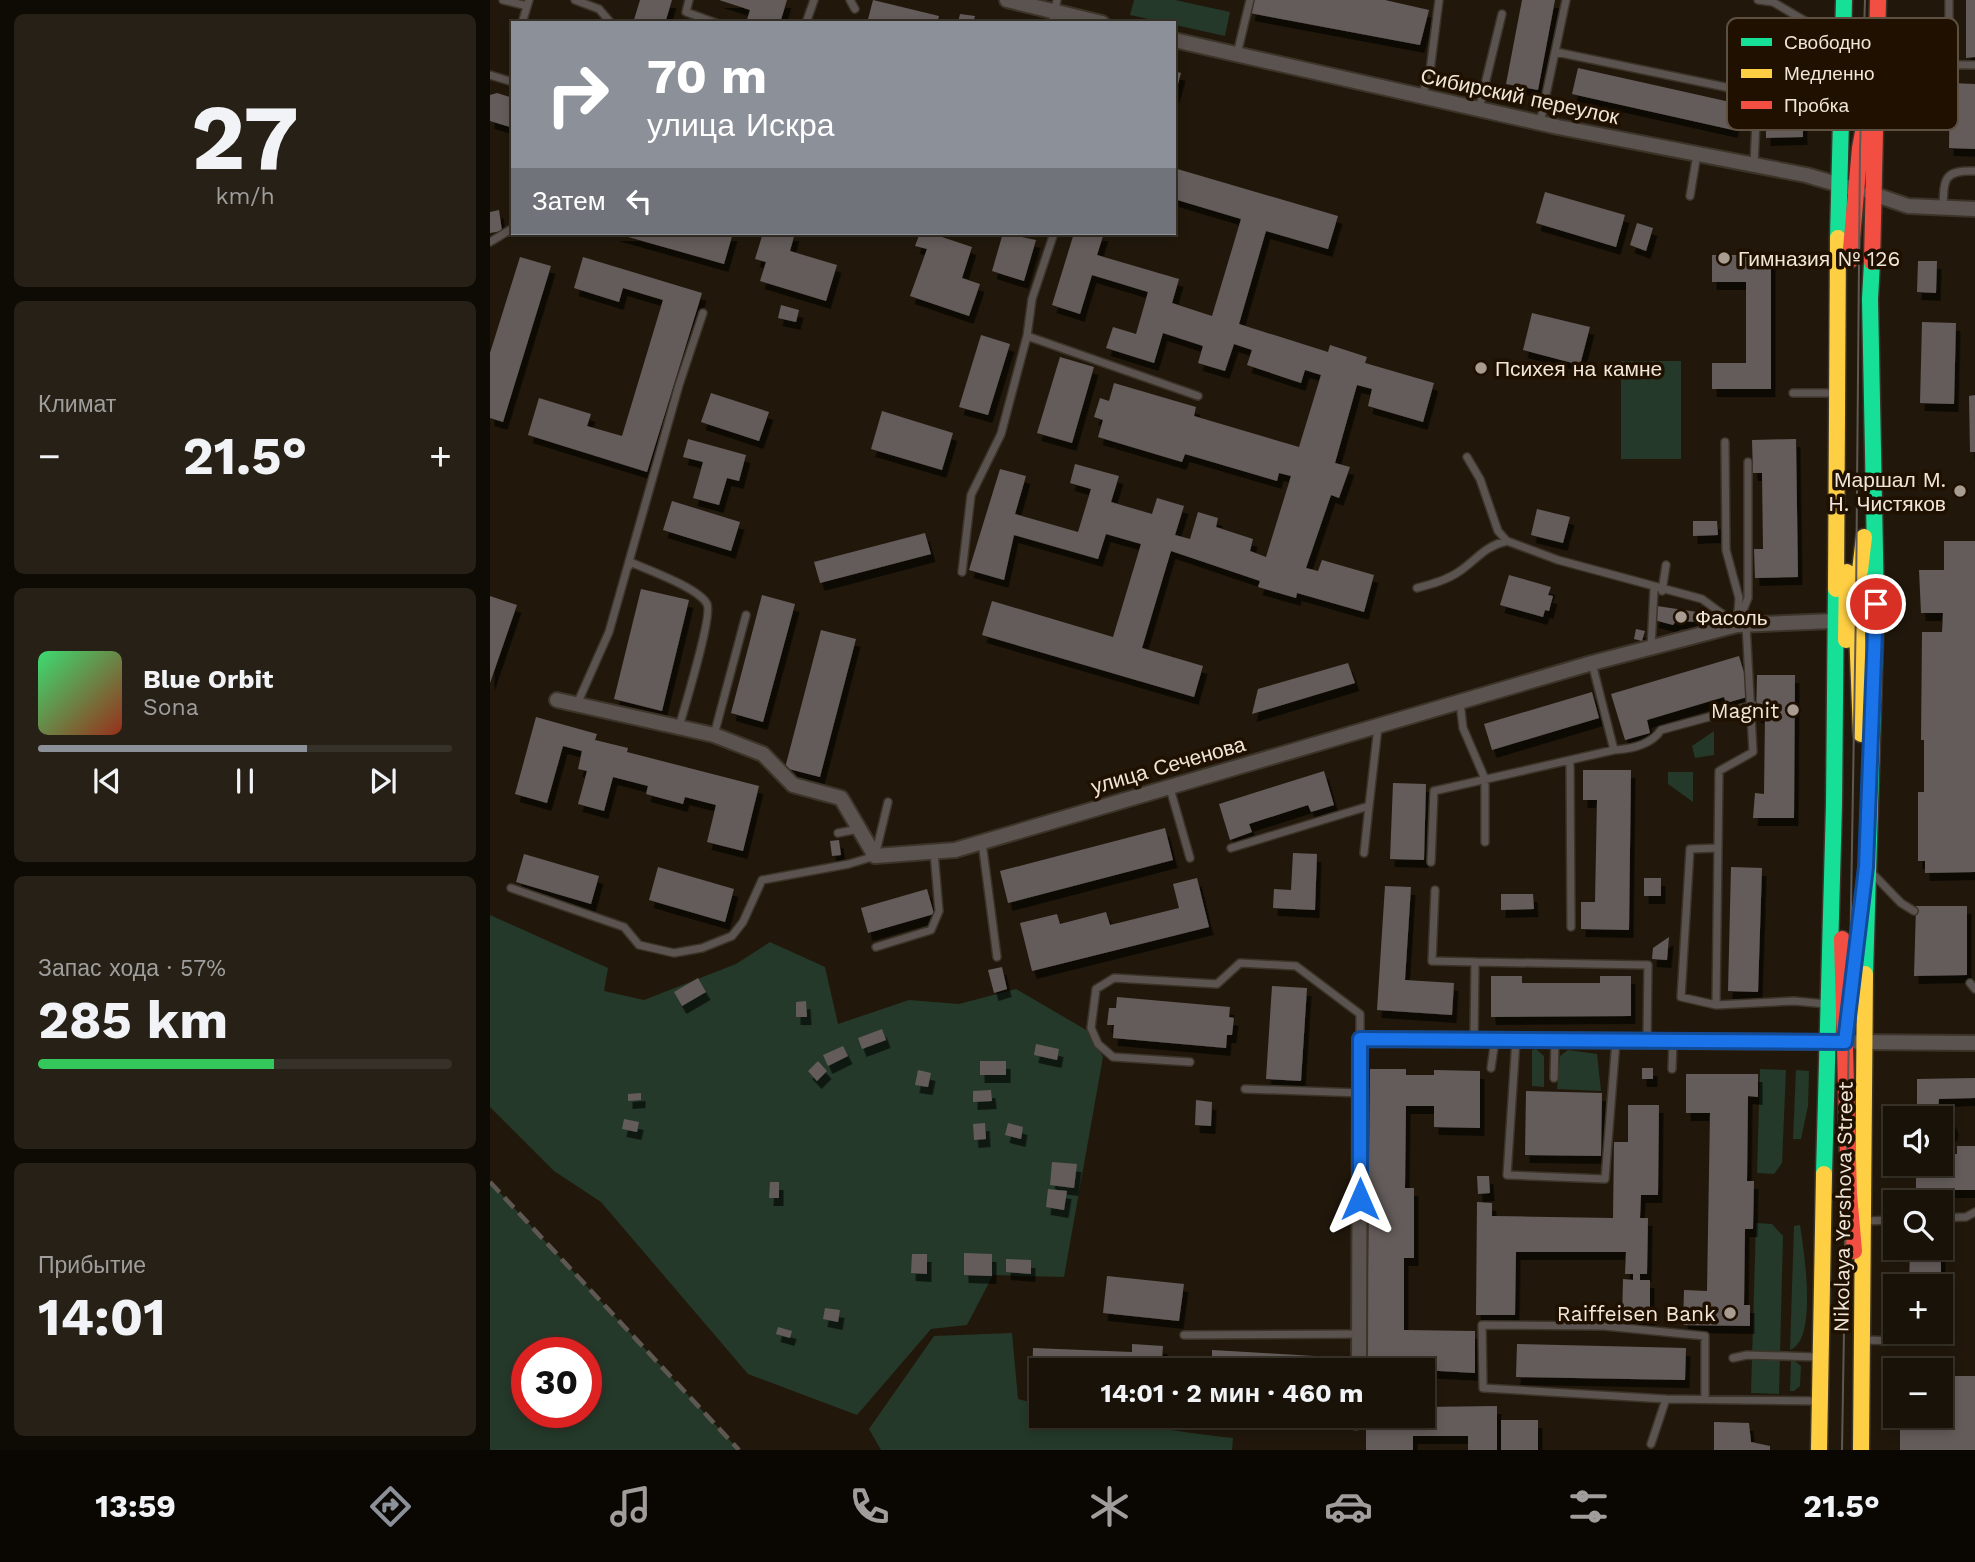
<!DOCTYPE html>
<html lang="ru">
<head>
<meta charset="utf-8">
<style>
  body { margin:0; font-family:"Work Sans",sans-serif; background:#262016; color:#f1f3f6; height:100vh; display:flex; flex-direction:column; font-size:26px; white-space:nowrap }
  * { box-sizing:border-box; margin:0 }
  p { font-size:23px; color:#9f9e9c }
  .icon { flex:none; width:38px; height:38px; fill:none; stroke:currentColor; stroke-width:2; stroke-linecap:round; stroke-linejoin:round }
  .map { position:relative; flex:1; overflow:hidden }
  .side { display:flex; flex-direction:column; gap:14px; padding:14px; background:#0e0a04; width:490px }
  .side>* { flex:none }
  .top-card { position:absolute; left:21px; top:21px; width:665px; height:214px; border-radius:0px; box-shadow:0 4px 10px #0003,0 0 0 2px #373229; background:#8c9099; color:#fff; overflow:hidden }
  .buttons { position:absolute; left:1393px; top:1106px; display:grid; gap:14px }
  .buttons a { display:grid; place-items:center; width:70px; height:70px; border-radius:0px; background:#191208; box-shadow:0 4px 10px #0003,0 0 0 2px #373229; font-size:35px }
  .speed { position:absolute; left:21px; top:1337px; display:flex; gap:14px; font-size:35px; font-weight:700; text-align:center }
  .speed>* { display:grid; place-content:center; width:91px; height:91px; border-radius:50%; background:#191208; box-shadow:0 4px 10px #0003,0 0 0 2px #373229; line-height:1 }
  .speed .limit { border:10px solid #d22; background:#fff; color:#111 }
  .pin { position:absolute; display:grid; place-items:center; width:60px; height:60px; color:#fff; margin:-30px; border:4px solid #fff; border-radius:50%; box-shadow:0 2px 7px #0007 }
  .me { position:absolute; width:77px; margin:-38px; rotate:0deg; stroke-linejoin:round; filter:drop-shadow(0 0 5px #0008) }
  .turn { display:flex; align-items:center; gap:24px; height:147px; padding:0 21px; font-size:32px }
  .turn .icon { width:91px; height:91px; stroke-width:2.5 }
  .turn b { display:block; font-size:49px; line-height:60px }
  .then { display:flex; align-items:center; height:66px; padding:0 21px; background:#0003; gap:14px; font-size:26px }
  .big { font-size:52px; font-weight:700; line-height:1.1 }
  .side .card { flex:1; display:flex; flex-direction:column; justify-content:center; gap:10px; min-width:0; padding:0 24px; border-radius:10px; background:#262016 }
  .side .dial { align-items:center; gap:0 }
  .dial b { font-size:91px; line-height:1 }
  .song { display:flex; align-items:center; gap:21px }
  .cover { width:84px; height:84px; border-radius:10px; background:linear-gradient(135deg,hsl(140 70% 55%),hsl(10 70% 35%)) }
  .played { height:7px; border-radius:4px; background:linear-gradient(90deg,#8c9099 65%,#373229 65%) }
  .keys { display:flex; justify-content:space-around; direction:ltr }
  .heat { display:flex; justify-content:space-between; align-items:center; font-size:38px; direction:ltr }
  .charge { height:10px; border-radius:5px; background:linear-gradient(90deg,#34c759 57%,#373229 0) }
  .trip { position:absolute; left:539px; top:1358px; width:406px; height:70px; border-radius:0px; background:#191208; box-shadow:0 4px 10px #0003,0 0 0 2px #373229; font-weight:700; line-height:70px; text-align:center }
  .tabs { display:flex; height:112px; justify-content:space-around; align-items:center; background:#0a0703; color:#9f9e9c }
  .tabs .icon { width:49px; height:49px }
  .tabs .active { color:#8c9099 }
  .tabs b { font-size:32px; color:#f1f3f6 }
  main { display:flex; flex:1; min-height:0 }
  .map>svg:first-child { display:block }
</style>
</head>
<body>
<main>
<section class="side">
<div class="card dial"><b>27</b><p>km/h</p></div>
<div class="card"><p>Климат</p>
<div class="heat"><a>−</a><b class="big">21.5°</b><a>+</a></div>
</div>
<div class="card">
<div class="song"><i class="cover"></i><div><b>Blue Orbit</b><p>Sona</p></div></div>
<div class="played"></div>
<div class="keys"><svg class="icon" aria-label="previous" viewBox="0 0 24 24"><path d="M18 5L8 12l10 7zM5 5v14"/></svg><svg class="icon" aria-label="pause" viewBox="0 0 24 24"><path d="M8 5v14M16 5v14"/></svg><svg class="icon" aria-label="next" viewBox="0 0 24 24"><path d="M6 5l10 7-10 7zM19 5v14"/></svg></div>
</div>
<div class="card"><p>Запас хода · 57%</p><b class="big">285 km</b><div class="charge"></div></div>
<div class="card"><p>Прибытие</p><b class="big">14:01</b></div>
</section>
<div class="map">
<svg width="1485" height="1450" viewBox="0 0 1485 1450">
  <defs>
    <filter id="shadow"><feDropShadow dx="4.5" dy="8" stdDeviation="0" flood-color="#0009"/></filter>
  </defs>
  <rect width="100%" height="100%" fill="#21180b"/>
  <path fill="#243929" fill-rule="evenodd" d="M644 0H685L740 12 735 36 640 15Z
    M1131 361H1191V459H1131Z
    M1224 731V755L1205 758 1202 746Z
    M1178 772H1203V802L1178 784Z
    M0 915 118 968 114 991 154 1000 246 964 280 942 335 967 348 1024 419 1000 469 1004 526 989 598 1031 613 1057 574 1277 503 1275 477 1325 441 1329 367 1415 258 1374 111 1202 64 1171 0 1107Z
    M1046 1049 1054 1056V1087L1042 1086V1050Z
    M1078 1050 1107 1054 1111 1091 1067 1089 1070 1056Z
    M1270 1069 1296 1070 1292 1163 1284 1174 1267 1173Z
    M1306 1070 1319 1071 1318 1106 1311 1139H1303Z
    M0 1182 249 1450H0ZM37 1353H96V1412H37Z
    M1266 1223 1282 1224 1293 1236 1289 1394 1261 1393Z
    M1310 1225C1314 1250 1328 1341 1300 1350L1304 1226Z
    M522 1333 528 1399 551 1405V1416C616 1416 679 1432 743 1438L742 1450H391L379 1429 444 1336Z
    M1301 1358 1311 1366 1310 1386 1304 1391H1300Z"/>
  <path fill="#645c5a" filter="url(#shadow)" d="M150 0H182L175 23H143Z
    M229 0H297L290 23H256L260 10Z
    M383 0 449 16 447 23H377Z
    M763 0H895L939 10 930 45 760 13Z
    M1032 0H1065L1048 90 1016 84Z
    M1476 0H1485V57L1476 58Z
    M470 14 485 16 483 23H468Z
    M1275 30H1312L1313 137 1276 138Z
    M1088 68 1249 104 1243 130 1082 94Z
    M684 71 691 73 685 95H684Z
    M1460 83 1485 84V149L1459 148Z
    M7 93 23 98V128L0 121V95Z
    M684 168 848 216 838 249 776 231 749 324 838 352 840 345 877 357 875 363 944 383 933 422 878 406 882 389 867 385 845 463 860 467 849 498 841 495 816 568 828 571 832 560 884 575 874 612 807 593 806 598 768 587 770 581 681 551 652 648 713 666 704 697 492 635 502 601 623 637 651 544 616 534 608 559 524 535 514 580 479 570 510 469 536 476 525 514 588 532 601 489 580 483 585 464 629 476 621 502 662 514 667 498 694 506 685 535 700 539 708 512 728 518 726 527 763 539 760 551 776 557 801 476 789 473 787 481 695 454 692 462 608 437 613 420 604 417 610 398 619 401 624 383 706 407 704 416 809 447 831 375 815 370 811 383 757 365 762 350 744 344 735 371 708 363 713 346 673 333 664 363 616 348 623 327 646 334 658 292 602 275 590 314 562 305 584 233H614L607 255 689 279 682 303 722 316 751 219 684 199Z
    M1055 192 1135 215 1126 247 1046 223Z
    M9 210 12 231 0 233V212Z
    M1147 223 1163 228 1156 251 1140 245Z
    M124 233H243L234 264Z
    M273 233H305L300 251 347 265 336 301 270 281 276 262 265 259Z
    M430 233H453L452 237 482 247 472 278 490 284 479 316 420 296 437 249 425 246Z
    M513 233 546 240 534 281 502 271Z
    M1222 255H1281V389H1222V363H1256V282H1222Z
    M30 257 61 266 13 422 0 418V353Z
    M93 257 212 293 157 472 38 435 49 398 101 414 97 426 132 436 173 300 133 288 129 302 84 288Z
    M1428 261H1447L1446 293 1427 292Z
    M291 305 309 310 306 322 288 318Z
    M1042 313 1100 327 1090 365 1033 350Z
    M1432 322 1466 323 1464 404 1430 403Z
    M491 335 520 344 498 415 469 407Z
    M570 357 604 367 582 443 547 433Z
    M221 393 279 412 269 441 211 422Z
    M1485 395V452H1480L1479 396Z
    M392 411 463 433 452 470 381 449Z
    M198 439 256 455 249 481 237 478 229 505 203 498 213 462 193 457Z
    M1306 439 1308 577 1265 578 1264 549H1273L1272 473H1263L1262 440Z
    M182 501 250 522 241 551 173 530Z
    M1047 509 1080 517 1073 543 1041 535Z
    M1203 521H1227L1228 535 1203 536Z
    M435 533 441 554 330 583 324 562Z
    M1454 541H1485V872L1435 873V861H1428V792H1434V740H1431L1432 632H1452L1453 613H1431L1429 570H1454Z
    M1019 575 1061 587 1058 595 1063 596 1059 611 1055 610 1053 617 1010 605Z
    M151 589 199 600 172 711 124 699Z
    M272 595 305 604 273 722 241 713Z
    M0 596 27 605 0 683Z
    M1167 606 1214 613 1211 622 1186 621 1183 625 1164 620Z
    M1146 629 1155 631 1152 641 1144 639Z
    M331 630 366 639 330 777 295 768Z
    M1249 656 1261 696 1236 703 1234 697 1157 720 1160 733 1135 740 1121 694Z
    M858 663 865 683 762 714 768 689Z
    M1267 675H1305L1304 818H1263L1265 793 1274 794 1275 716 1266 715Z
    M1102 692 1109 718 1002 750 994 724Z
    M46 717 107 734 105 740 138 748 137 752 269 786 253 851 217 842 226 805 195 797 193 804 156 794 158 786 123 777 114 811 88 804 97 771 88 769 92 751 73 746 57 803 25 794Z
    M1093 770H1141L1139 930 1091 929V902H1105L1107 800H1093Z
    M834 771 844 805 821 812 818 805 759 824 762 832 740 840 729 804Z
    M903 783 936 784 934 860 900 859Z
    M675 828 683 860 518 903 510 871Z
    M349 840 351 855 342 856 340 841Z
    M803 853 827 854 825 910 783 908 784 889 801 890Z
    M34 854 109 876 101 904 26 882Z
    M168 867 244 889 235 922 159 900Z
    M1241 867 1272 868 1268 992 1238 991Z
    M707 878 719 927 542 971 530 923 567 914 570 924 616 912 620 925 689 908 683 884Z
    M1154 878H1171V896H1154Z
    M895 886 921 887 915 980 964 983 962 1015 887 1010Z
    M437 889 444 914 378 933 371 908Z
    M1011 894H1043L1044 909 1011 910Z
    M1426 906H1477V975L1424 976Z
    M1179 937 1177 960 1162 959 1163 948Z
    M512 967 517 989 504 993 498 970Z
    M1001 976H1032V983H1110V976H1141V1016L1001 1017Z
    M208 978 216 992 192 1006 184 992Z
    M782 986 817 988 811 1081 776 1079Z
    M627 997 740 1007 739 1017 744 1018 742 1035H737L736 1048 623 1038 624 1025H617L619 1008H626Z
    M316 1001 317 1017H306V1002Z
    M392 1029 396 1040 372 1049 368 1038Z
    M546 1044 569 1049 567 1060 544 1055Z
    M353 1046 358 1056 338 1066 333 1055Z
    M328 1061 337 1071 327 1081 318 1071Z
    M490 1061H516V1075H490Z
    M1152 1068H1163V1079H1152Z
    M880 1069H916V1075H944V1070L990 1071V1128L944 1127V1106H916L915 1188H924V1258H914V1330L985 1331V1373L877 1367Z
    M428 1070 441 1073 438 1087 425 1085Z
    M1196 1074H1268V1097L1258 1096 1257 1181H1264L1263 1229H1255L1254 1305H1260V1326L1193 1325 1194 1290 1217 1291 1220 1113H1196Z
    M1485 1078V1098L1449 1099 1448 1111 1459 1115 1464 1126 1463 1132 1454 1139 1451 1140V1118H1420V1104L1427 1105V1079Z
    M501 1090 502 1101 483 1102V1091Z
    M1036 1091 1112 1093 1111 1156 1035 1155Z
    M151 1093V1100L138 1101V1094Z
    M706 1100 722 1102 721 1126 705 1125Z
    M1138 1105H1169L1168 1195H1151L1150 1218H1158L1157 1274H1150V1280H1160V1320L1132 1319 1133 1279 1143 1280V1274H1135L1136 1252H1026L1025 1315H986L987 1202 1002 1203V1216L1123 1218 1124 1142H1138Z
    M134 1119 149 1122 147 1132 132 1129Z
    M495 1123 496 1139 484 1140 483 1124Z
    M518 1123 533 1127 531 1139 515 1135Z
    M1467 1146H1485V1190H1426V1164H1451V1154H1467Z
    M562 1162 587 1164 584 1188 560 1185Z
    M987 1176H999L1000 1193 988 1194Z
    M280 1182H289V1198H279Z
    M558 1189 577 1191 574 1210 556 1207Z
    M1420 1248H1451V1286H1419Z
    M474 1253 502 1254V1276L474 1275Z
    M422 1254H437V1274L421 1273Z
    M516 1259 541 1260V1274L516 1272Z
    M617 1276 694 1284 689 1321 613 1313Z
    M335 1308 350 1310 348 1322 333 1319Z
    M288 1327 302 1331 300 1338 286 1334Z
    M642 1344 673 1346 671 1370H551V1386H542L543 1348 642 1352Z
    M1027 1344 1196 1348 1195 1380 1026 1377Z
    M722 1350 858 1358 857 1370 722 1365Z
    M1451 1376H1485V1450H1410V1416H1451Z
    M1007 1406V1450H978V1436H923V1450H876V1416H933V1407Z
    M1011 1420H1048V1450H1011Z
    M1224 1422 1259 1423 1261 1442 1280 1446V1450H1224Z"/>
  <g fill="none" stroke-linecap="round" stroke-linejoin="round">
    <defs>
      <path id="lane" d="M13 0 37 6
        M85 0 109 9 121 23
        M199 0 196 12 226 23
        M360 0 365 9
        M1268 0 1283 2 1317 22H1353
        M32 23 39 0
        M316 23 324 0
        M562 23 567 0
        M1066 52 1269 94
        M747 54 760 0
        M1388 63 1485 65
        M1459 65V0
        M0 75 23 82
        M932 96 940 71 949 0
        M989 109 1012 14
        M1050 123 1076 0
        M1264 164 1270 38
        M1200 196 1207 154
        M1453 208C1454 179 1453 170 1485 171
        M0 242 23 228
        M537 336 708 396
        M1303 393H1344
        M1235 442 1236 550 1249 598 1247 625
        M977 457 990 479 1008 531 1017 541 1068 560 1212 599 1246 624
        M139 566 140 562C158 570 209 588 217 604 223 615 194 709 189 727
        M472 572 481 495 511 434 537 336 542 299 564 233
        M927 588C942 584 957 580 970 571 987 559 995 546 1017 541
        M1172 591 1176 565
        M1250 618 1258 598V462
        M1161 648 1164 589
        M1102 663 1124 750C1142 749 1161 745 1171 730L1263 705
        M970 702 973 728 995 779V842
        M87 704 119 632 189 385 213 313
        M224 735 256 615
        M1080 761 1081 927
        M679 785 700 858
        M348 833 369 829
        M492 842 507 957
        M741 848 879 806 888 727
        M1228 848 1200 849 1191 997 1226 1005 1304 1001 1337 1004
        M874 853 879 806
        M941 862 944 791 1124 750
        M1381 872 1411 903 1424 911
        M21 888 134 927 149 945 184 953 212 948 242 936 253 922 272 880 359 864 385 856 398 802
        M945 890 942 961 985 962
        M386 947 441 930 449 911 444 852
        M1480 983 1485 989
        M1226 1005 1229 771 1263 752 1256 624
        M984 1040 985 962 1158 965 1157 1041
        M1026 1040 1017 1175 1115 1179 1126 1041
        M700 1062 623 1057 608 1044 601 1028 606 989 624 978 727 984 750 963 806 966 870 1014V1038
        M1001 1068 1005 1040
        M1182 1069 1183 1041
        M1064 1078 1065 1041
        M755 1089 870 1093
        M1451 1218 1476 1217 1485 1212
        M1375 1221 1405 1220
        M694 1335 869 1334
        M1374 1340 1409 1341
        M1243 1358 1257 1355 1328 1357
        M708 1370H717
        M1215 1399V1336L1114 1326 992 1325 993 1388 1176 1399 1330 1401
        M702 1416V1419L741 1425
        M866 1426 868 1416
        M1161 1444 1176 1399"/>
      <path id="street" d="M517 0 612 23
        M684 40 1068 127 1316 175 1357 187
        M1380 193 1418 206 1485 209
        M67 700 224 735 273 754 303 785 351 798 385 856 465 850 1102 663 1247 625 1344 621
        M1367 1042 1485 1043
        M869 1370 870 1039 1344 1042"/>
      <path id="fast" d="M1348 238 1354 0
        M1375 974 1386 604 1380 299 1382 262
        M1334 1174 1344 804 1346 589"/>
      <path id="slow" d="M1346 589 1348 238
        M1356 640 1357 572
        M1371 734 1366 604 1374 537
        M1329 1450 1334 1174
        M1371 1450 1375 974"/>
      <path id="jam" d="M1360 260 1370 148 1378 106
        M1382 262 1388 0
        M1352 939 1359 1194 1364 1251"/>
    </defs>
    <use href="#lane" stroke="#3c3429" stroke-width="10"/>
    <use href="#street" stroke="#3c3429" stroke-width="18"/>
    <use href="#fast" stroke="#3c3429" stroke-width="19"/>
    <use href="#slow" stroke="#3c3429" stroke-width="19"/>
    <use href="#jam" stroke="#3c3429" stroke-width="19"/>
    <use href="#lane" stroke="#5a534f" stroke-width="7"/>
    <use href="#street" stroke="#5a534f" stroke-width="14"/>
    <use href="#fast" stroke="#16e098" stroke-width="16"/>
    <use href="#slow" stroke="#ffcf43" stroke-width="16"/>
    <use href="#jam" stroke="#f24e42" stroke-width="16"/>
    <path stroke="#5f5852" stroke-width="2" d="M1352 1450 1366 604 1370 148 1375 0"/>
    <path stroke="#5f5852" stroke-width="4.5" stroke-dasharray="14 7" stroke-linecap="butt" d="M0 1182 249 1450"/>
  </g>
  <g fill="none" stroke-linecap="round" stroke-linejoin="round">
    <defs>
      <path id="route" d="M870 1199V1039L1355 1042 1376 867 1386 604"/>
    </defs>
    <use href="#route" stroke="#114b97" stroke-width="18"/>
    <use href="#route" stroke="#1a73e8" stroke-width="12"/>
  </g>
  <g fill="#a89d90" stroke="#1f1000" stroke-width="2.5">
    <circle cx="1234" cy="258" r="7"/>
    <circle cx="991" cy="368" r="7"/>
    <circle cx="1470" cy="491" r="7"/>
    <circle cx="1191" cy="617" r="7"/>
    <circle cx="1303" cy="710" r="7"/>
    <circle cx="1240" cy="1313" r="7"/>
  </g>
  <g text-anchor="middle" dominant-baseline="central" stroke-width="7" stroke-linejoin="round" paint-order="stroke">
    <g font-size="21" fill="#f0e5d8" stroke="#1f1000">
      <text transform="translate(1030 96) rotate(12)">Сибирский переулок</text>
      <text transform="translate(678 765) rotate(-16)">улица Сеченова</text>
      <text transform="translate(1353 1207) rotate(-89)">Nikolaya Yershova Street</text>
    </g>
    <g font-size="21" fill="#f0e5d8" stroke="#1f1000" text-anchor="start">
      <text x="1248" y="258">Гимназия № 126</text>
      <text x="1005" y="368">Психея на камне</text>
      <text x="1456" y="479" text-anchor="end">Маршал М.<tspan x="1456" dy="24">Н. Чистяков</tspan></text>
      <text x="1205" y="617">Фасоль</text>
      <text x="1289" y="710" text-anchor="end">Magnit</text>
      <text x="1226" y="1313" text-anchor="end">Raiffeisen Bank</text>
    </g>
  </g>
  <rect x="1237" y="18" width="231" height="112" rx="10" fill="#1f1000" stroke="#5e5041" stroke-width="2"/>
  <rect x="1251" y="38" width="31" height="8" fill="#16e098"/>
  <rect x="1251" y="69" width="31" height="9" fill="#ffcf43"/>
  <rect x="1251" y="101" width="31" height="8" fill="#f24e42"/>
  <g font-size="19" fill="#f0e5d8">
    <text x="1294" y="49">Свободно</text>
    <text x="1294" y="80">Медленно</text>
    <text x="1294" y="112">Пробка</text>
  </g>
</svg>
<div class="buttons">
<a><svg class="icon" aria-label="sound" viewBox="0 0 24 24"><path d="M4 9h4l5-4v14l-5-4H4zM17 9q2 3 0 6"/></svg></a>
<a><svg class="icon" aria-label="search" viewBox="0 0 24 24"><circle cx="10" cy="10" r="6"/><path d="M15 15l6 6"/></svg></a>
<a>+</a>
<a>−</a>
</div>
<div class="speed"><div class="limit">30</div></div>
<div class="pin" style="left:1386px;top:604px;background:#d93025"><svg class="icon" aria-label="arrive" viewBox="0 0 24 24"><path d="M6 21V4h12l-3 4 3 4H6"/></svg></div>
<svg class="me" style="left:870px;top:1199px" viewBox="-20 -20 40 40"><path d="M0-17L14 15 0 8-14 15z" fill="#1a73e8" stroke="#fff" stroke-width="4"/></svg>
<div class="trip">14:01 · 2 мин · 460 m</div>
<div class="top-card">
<div class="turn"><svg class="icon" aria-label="right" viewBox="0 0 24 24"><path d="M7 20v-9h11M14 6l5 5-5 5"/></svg><div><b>70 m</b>улица Искра</div></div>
<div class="then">Затем<svg class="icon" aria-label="left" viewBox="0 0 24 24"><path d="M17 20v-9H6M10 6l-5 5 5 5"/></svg></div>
</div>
</div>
</main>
<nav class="tabs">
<b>13:59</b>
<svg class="icon active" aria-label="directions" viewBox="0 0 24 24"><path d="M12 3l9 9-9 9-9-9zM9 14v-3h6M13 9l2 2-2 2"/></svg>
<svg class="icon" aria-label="music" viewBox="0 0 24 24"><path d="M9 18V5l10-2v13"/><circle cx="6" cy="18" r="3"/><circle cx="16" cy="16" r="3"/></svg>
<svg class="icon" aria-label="phone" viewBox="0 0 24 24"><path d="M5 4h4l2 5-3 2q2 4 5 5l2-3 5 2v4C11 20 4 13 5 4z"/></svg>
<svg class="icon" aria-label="climate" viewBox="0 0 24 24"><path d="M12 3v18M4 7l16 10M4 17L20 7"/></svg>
<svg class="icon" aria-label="car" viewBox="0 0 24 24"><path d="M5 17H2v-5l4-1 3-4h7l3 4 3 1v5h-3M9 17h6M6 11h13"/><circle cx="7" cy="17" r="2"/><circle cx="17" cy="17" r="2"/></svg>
<svg class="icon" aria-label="filters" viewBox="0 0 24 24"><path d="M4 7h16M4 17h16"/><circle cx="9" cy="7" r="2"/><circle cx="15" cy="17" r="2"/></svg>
<b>21.5°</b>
</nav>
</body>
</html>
